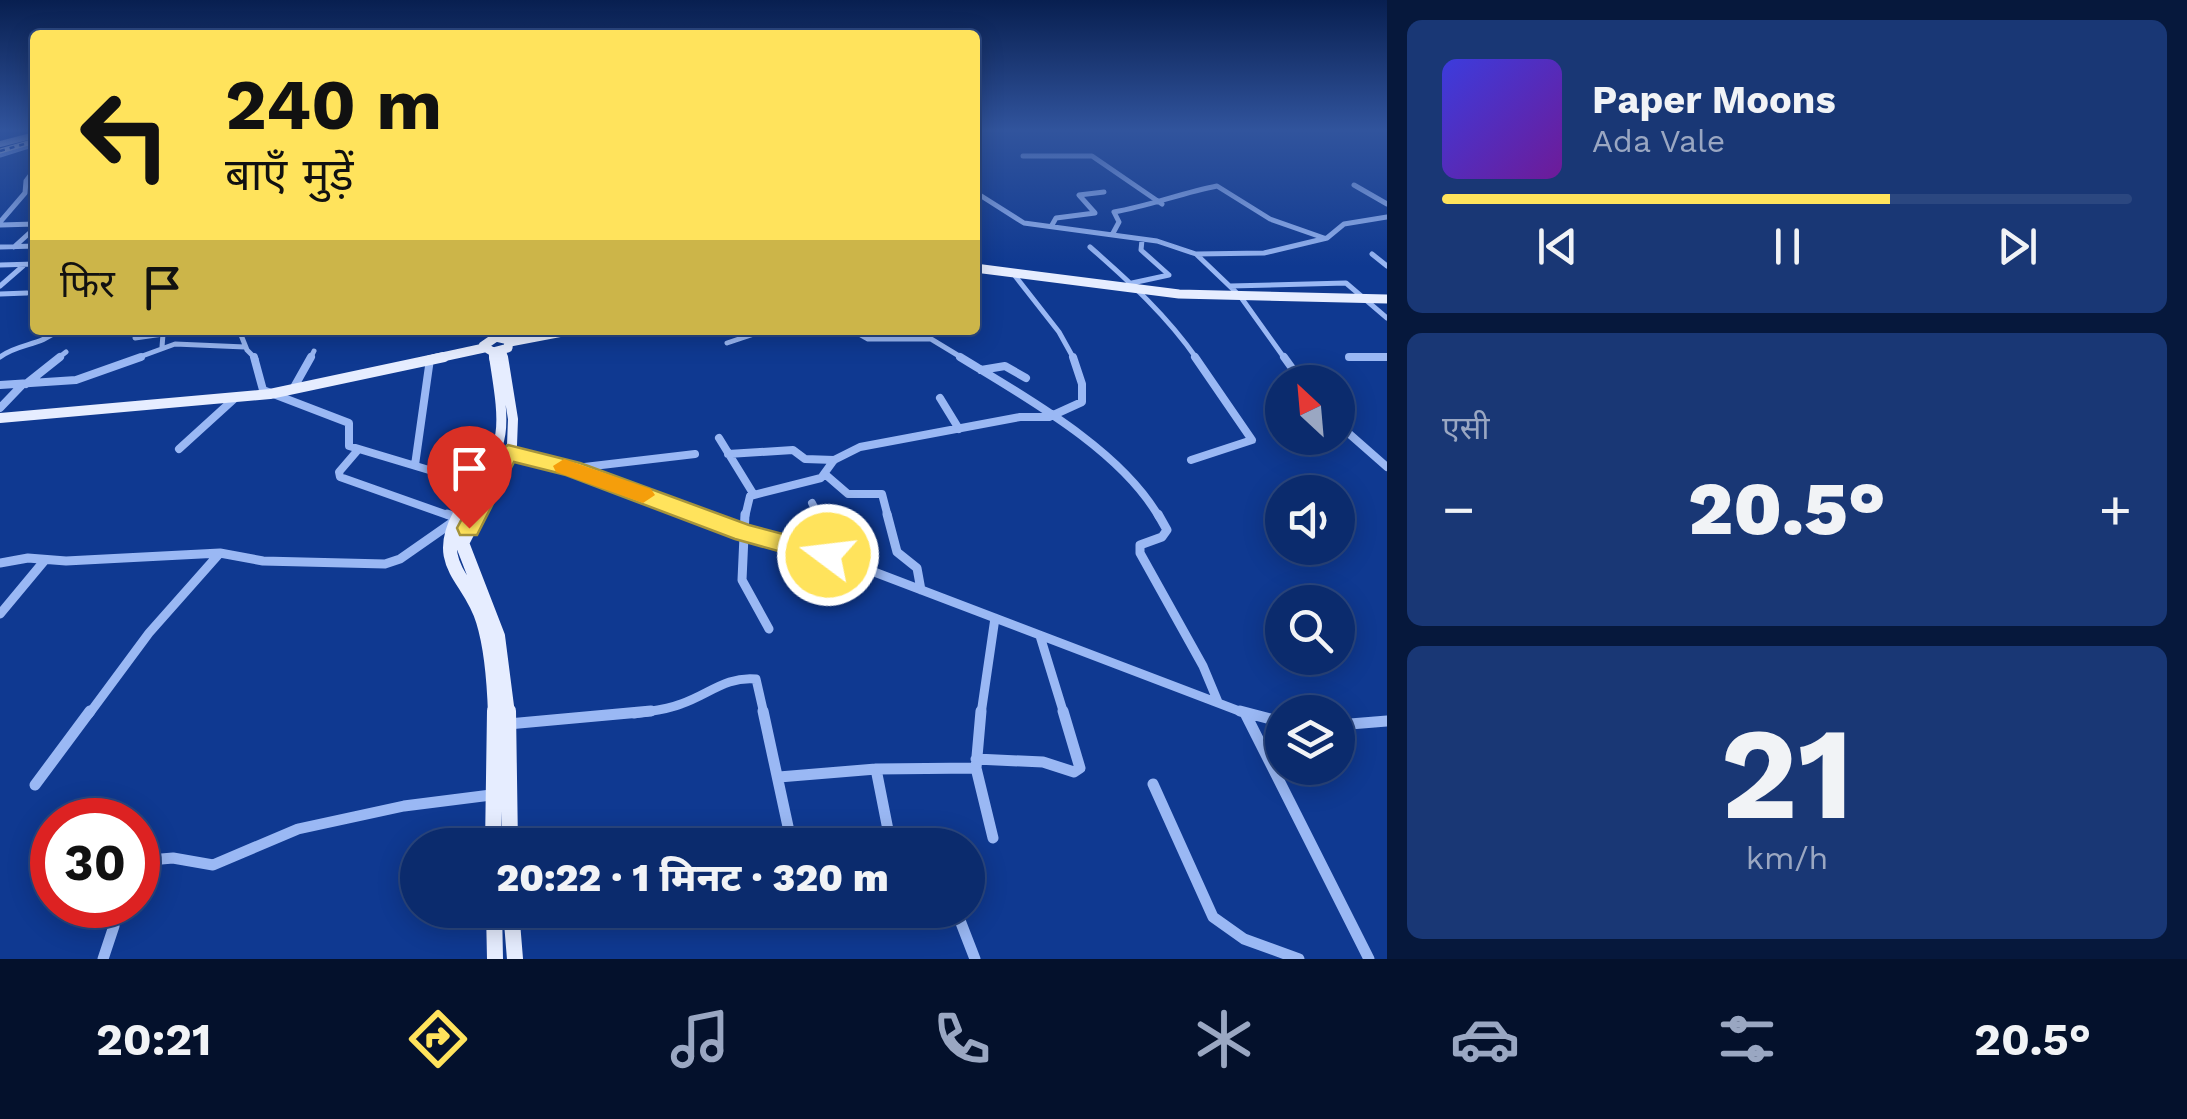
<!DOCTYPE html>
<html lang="hi">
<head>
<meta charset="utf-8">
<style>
  body { margin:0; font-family:"Work Sans","Noto Sans Devanagari",sans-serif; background:#193775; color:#f1f3f6; height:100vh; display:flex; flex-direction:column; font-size:38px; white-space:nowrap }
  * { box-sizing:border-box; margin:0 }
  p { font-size:32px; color:#9aa7c2 }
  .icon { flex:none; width:55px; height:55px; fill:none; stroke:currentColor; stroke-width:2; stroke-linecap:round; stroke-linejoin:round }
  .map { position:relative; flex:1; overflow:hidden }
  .panel { display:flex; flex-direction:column; gap:20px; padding:20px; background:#06183c; width:800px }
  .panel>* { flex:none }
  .top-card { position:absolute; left:30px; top:30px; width:950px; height:305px; border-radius:10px; box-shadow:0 5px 25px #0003,0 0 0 2px #2b4780; background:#ffe35c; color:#111; overflow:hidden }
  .needle { width:65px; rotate:334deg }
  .controls { position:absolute; left:1265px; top:365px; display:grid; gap:20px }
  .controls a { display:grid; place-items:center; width:90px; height:90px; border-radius:50%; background:#0b2b6d; box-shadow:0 5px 25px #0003,0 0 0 2px #2b4780; font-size:50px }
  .speed { position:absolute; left:30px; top:798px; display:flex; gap:20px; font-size:50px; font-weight:700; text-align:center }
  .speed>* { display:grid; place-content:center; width:130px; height:130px; border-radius:50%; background:#0b2b6d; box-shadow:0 5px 25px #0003,0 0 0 2px #2b4780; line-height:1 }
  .speed .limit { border:15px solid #d22; background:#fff; color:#111 }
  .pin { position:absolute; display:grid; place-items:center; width:85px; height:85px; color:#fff; margin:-102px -42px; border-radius:50% 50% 50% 0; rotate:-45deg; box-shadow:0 0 10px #0007 }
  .pin .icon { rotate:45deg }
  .me { position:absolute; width:110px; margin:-55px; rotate:285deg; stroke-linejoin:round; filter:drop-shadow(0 0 8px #0008) }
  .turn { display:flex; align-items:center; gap:35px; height:210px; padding:0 30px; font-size:45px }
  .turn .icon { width:130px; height:130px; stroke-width:2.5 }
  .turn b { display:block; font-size:70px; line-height:85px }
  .then { display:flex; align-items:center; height:95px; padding:0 30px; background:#0003; gap:20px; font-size:38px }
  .big { font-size:75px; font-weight:800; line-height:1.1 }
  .panel .card { flex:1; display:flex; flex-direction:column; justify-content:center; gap:15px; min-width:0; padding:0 35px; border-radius:15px; background:#193775 }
  .panel .dial { align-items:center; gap:0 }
  .dial b { font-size:130px; line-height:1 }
  .song { display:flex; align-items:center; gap:30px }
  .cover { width:120px; height:120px; border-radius:15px; background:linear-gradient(135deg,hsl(240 70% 55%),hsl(280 70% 35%)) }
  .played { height:10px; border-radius:5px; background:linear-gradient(90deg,#ffe35c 65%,#2b4780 65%) }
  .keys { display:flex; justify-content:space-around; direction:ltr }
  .heat { display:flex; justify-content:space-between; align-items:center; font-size:55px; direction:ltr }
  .trip { position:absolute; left:400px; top:828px; width:585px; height:100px; border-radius:50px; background:#0b2b6d; box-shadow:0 5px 25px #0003,0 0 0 2px #2b4780; font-weight:800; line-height:100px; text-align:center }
  .dock { display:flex; height:160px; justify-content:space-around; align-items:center; background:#04112c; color:#9aa7c2 }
  .dock .icon { width:70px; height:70px }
  .dock .on { color:#ffe35c }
  .dock b { font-size:45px; color:#f1f3f6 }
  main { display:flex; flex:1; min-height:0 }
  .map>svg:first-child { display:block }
</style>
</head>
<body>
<main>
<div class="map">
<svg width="1387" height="959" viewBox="0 0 1387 959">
  <rect width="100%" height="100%" fill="#0f3991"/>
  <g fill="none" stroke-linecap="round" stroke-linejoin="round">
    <path stroke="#9ab8f4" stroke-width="5" d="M0 155 35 144
      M1023 156H1092L1162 204
      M1354 185 1387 204
      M975 192 1024 223 1157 241 1196 254 1240 296 1285 359
      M0 222 25 193 26 181 35 169
      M0 225 35 224
      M1052 225 1056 218 1095 213 1079 195 1104 192
      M1112 235 1119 222 1114 212C1150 206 1181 193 1217 186L1270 219 1324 238
      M0 247 35 246
      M14 247 35 228
      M1090 247C1130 282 1167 316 1197 359
      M1196 254 1264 253 1327 238 1344 224 1387 217
      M1372 254 1387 266
      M0 265 35 264
      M1012 272 1059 332 1074 359
      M1132 283 1169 275 1141 250 1142 240
      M0 286 23 266
      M1230 286 1346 283 1387 318
      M0 294 27 293
      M239 330 247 350 256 359
      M852 330 868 339H931
      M925 330 931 339 964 359
      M135 338 163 334 162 347
      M727 343 766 330
      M0 357C18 343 41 346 58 330
      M1349 357H1387
      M57 359 66 352
      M134 359 175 344 245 347
      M310 359 314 351"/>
    <path stroke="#9ab8f4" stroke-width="8" d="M254 357 263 390 349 423V446L479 485
      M960 357C1025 397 1120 449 1159 517
      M1284 357 1302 382
      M1349 357H1387
      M981 370 1005 366 1026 378
      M26 384 60 357
      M0 385 76 380 141 357
      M293 389 311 357
      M940 398 959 429
      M0 408 23 384
      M1338 424 1387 467
      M719 438 754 495
      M179 449 234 399
      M357 451 339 472 340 477 453 517
      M508 453 572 468 700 517
      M728 454 793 450 805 459 834 460
      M1191 460 1252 440 1195 357
      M415 465 430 359
      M576 468 695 454
      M826 475 848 494H882L888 517
      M812 503 819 517
      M745 517 750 496 821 478 834 460 860 447 1020 417H1049L1082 402V384L1073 357"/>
    <path stroke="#9ab8f4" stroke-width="9" d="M694 514 744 533 848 562 1247 714
      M745 514 742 580 769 629
      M818 514 825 527 828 555
      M887 514 897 552 917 568 921 590
      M1158 514 1167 530 1162 537 1140 545V553L1203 666 1218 702
      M0 563 28 558 66 561 220 553 263 561 385 564 400 559 453 522V516L447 514
      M0 614 45 560
      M1040 636 1064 714
      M89 714 149 633 219 554
      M634 714C650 711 666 710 681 704 708 695 726 676 756 679L764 714
      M981 714 995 618"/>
    <path stroke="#9ab8f4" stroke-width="11" d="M763 711 792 845
      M981 711 976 768 993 838
      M1240 711 1282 722
      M1245 713 1369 959
      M508 724 651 711
      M1338 725 1387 721
      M976 759 1043 762 1074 772 1080 768 1063 711
      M876 769 891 845
      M779 777 876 769 976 768
      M1153 784 1213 917 1244 939 1299 959
      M35 785 90 711
      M832 845 888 836
      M138 861 173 858 213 865 298 829 404 806 491 795
      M88 905 87 918 108 921 114 926 103 959
      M956 910 975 959"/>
    <path stroke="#e6edff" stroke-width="6" d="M0 144 35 135"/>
    <path stroke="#e6edff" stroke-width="9" d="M975 268 1179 294 1387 299
      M496 337 509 340 508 348 493 352 483 346Z
      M510 342 573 330
      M502 351 503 359
      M493 352 494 359
      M433 359 484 348"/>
    <path stroke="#e6edff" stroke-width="10" d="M0 418 270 394 444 357
      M459 517C503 439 509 449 494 357
      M476 517 512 445 513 419 503 357"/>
    <path stroke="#e6edff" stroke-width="14" d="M460 514C432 566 470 577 483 621 492 650 494 683 495 714
      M477 514 462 543 498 636 508 714"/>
    <path stroke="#e6edff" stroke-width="16" d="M508 711 510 845
      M493 845 495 711
      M494 910 495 959
      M511 910 515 959"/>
    <defs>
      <path id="rail" d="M0 151 35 141"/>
    </defs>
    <use href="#rail" stroke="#fff" stroke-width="5"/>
    <use href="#rail" stroke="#0f3991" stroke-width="2.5" stroke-dasharray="5" stroke-linecap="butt"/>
  </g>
  <linearGradient id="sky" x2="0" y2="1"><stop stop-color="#081f50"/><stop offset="0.49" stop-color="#31549d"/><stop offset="1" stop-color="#31549d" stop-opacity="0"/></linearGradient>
  <rect width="1387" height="266" fill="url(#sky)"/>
  <path fill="#ffe35c" stroke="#a6943c" stroke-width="2.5" d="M508 445 580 463 749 525 836 548 840 555 836 562 828 565 735 539 566 475 514 462 477 535H460L457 528 497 453Z"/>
  <path fill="#f59e0b" d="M564 459 651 489 655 495 643 503 556 472 553 466Z"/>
</svg>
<div class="controls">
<a><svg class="needle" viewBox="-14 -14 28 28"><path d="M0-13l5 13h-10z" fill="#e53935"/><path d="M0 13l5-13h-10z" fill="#9aa7c2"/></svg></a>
<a><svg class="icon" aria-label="sound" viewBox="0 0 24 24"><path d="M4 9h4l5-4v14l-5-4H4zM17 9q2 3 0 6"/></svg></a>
<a><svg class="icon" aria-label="search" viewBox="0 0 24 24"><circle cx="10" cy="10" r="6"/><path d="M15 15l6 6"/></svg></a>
<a><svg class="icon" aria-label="layers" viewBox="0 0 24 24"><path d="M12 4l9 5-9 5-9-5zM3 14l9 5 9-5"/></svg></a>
</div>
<div class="speed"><div class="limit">30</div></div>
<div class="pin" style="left:469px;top:528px;background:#d93025"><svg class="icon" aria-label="arrive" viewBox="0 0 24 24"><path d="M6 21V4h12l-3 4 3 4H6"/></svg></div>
<svg class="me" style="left:828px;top:555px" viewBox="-20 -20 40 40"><circle r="17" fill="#ffe35c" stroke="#fff" stroke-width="3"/><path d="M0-11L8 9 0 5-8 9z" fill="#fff"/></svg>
<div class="trip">20:22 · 1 मिनट · 320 m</div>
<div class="top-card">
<div class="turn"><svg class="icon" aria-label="left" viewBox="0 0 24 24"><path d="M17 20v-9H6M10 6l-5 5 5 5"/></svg><div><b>240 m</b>बाएँ मुड़ें</div></div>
<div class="then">फिर<svg class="icon" aria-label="arrive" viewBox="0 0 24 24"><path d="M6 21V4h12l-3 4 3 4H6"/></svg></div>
</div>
</div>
<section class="panel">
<div class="card">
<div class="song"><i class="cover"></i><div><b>Paper Moons</b><p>Ada Vale</p></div></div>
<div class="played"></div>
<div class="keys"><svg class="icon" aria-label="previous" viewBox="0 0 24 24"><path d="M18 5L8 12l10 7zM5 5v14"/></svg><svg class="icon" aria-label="pause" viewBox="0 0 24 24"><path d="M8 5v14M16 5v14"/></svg><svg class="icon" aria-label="next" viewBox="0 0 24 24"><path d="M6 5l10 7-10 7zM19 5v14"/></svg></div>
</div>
<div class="card"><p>एसी</p>
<div class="heat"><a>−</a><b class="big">20.5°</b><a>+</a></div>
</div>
<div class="card dial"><b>21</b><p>km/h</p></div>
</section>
</main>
<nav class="dock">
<b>20:21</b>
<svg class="icon on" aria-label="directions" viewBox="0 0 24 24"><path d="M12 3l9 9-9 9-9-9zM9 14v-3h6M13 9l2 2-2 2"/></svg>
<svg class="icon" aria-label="music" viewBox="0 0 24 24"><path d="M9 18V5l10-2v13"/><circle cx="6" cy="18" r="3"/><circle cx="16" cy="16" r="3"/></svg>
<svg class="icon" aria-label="phone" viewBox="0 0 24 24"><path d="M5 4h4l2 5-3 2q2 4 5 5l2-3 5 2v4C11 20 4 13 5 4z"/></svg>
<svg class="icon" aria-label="climate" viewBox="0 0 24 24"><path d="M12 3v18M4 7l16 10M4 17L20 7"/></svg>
<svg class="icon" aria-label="car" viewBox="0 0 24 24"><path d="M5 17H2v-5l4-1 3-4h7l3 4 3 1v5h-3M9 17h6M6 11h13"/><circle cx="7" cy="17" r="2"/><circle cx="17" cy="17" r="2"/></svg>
<svg class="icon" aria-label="filters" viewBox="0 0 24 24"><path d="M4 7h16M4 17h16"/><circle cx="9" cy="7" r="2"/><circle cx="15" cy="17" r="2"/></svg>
<b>20.5°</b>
</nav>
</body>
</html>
